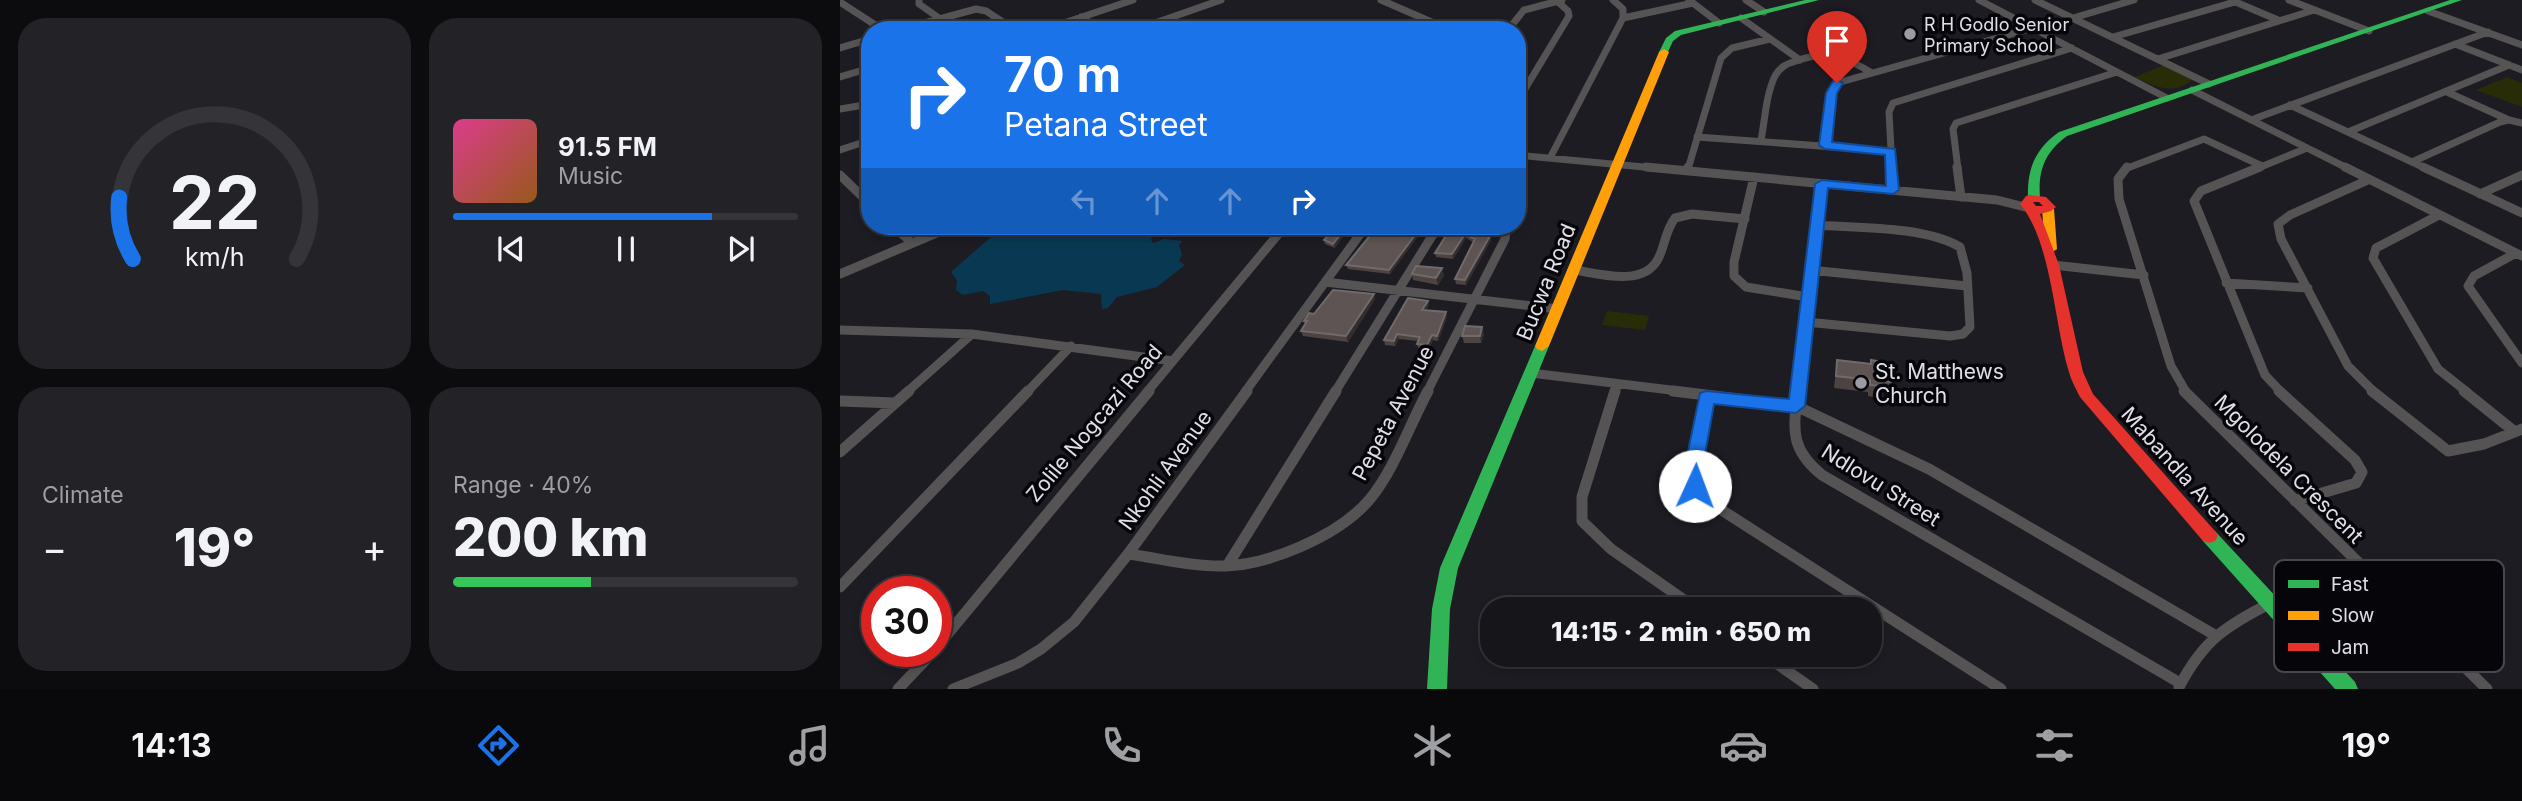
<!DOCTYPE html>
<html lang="en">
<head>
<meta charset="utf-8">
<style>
  body { margin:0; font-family:Inter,sans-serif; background:#232227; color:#f1f3f6; height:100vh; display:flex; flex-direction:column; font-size:26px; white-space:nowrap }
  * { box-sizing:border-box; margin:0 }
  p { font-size:23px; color:#9e9fa2 }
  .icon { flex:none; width:38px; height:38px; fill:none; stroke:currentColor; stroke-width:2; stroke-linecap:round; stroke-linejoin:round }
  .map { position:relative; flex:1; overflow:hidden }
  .drawer { display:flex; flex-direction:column; gap:18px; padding:18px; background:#0c0c0e; width:840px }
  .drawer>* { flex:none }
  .top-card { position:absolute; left:21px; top:21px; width:665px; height:214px; border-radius:28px; box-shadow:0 4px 10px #0003,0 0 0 2px #353439; background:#1a73e8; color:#fff; overflow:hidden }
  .speed { position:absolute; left:21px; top:576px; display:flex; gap:14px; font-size:35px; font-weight:700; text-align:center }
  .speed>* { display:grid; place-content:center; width:91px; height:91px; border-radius:50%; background:#16151a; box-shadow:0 4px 10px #0003,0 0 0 2px #353439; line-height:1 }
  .speed .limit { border:10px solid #d22; background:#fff; color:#111 }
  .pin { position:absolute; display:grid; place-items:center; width:60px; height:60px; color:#fff; margin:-72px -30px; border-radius:50% 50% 50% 0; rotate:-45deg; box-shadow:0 0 7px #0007 }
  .pin .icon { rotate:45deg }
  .me { position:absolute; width:77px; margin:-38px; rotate:2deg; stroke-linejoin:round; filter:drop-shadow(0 0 5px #0008) }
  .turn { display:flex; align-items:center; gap:24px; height:147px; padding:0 28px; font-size:32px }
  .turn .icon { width:91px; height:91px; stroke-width:2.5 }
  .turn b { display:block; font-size:49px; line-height:60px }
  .lanes { display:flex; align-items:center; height:66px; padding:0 28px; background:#0003; justify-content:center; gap:35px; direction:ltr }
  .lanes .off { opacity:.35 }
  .big { font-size:52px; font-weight:800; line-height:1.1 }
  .drawer .card { flex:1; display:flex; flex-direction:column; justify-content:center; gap:10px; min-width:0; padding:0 24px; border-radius:28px; background:#232227 }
  .drawer .dial { align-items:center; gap:0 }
  .dial svg { height:182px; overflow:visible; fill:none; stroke:#353439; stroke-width:7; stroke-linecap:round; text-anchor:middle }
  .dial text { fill:#f1f3f6; stroke:none }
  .song { display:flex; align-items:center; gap:21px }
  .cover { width:84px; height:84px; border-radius:10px; background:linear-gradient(135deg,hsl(330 70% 55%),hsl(30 70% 35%)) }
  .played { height:7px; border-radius:4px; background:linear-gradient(90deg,#1a73e8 75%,#353439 75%) }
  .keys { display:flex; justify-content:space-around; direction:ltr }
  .heat { display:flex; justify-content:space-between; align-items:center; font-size:38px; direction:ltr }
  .charge { height:10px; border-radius:5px; background:linear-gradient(90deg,#34c759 40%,#353439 0) }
  .drawer .tiles { flex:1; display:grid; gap:18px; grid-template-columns:repeat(2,1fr) }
  .trip { position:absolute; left:640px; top:597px; width:402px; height:70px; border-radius:28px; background:#16151a; box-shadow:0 4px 10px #0003,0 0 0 2px #353439; font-weight:800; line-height:70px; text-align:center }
  .menu { display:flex; height:112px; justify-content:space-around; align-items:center; background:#09080a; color:#9e9fa2 }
  .menu .icon { width:49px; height:49px }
  .menu .selected { color:#1a73e8 }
  .menu b { font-size:32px; color:#f1f3f6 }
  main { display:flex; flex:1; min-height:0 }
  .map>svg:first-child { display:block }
</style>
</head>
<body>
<main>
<section class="drawer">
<div class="tiles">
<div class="card dial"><svg viewBox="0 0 100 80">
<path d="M14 69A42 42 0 1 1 86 69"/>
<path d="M14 69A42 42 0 0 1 8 42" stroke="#1a73e8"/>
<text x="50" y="56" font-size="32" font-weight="700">22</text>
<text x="50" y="72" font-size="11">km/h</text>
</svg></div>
<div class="card">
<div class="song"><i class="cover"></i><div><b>91.5 FM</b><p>Music</p></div></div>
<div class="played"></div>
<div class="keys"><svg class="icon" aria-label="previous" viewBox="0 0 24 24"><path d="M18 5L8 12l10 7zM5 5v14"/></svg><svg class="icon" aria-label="pause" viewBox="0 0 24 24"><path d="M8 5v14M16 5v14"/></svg><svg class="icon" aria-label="next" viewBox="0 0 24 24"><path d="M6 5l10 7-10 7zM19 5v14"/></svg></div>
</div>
<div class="card"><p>Climate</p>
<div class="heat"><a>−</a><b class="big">19°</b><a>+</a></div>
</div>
<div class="card"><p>Range · 40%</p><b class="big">200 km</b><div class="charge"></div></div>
</div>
</section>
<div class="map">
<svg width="1682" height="689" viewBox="0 0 1682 689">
  <rect width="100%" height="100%" fill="#1d1c23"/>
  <path fill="#292d07" d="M1324 65 1353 79C1336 96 1314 87 1295 77Z
    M1667 77 1682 83V107L1636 90Z
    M767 311 809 316 805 330 762 325Z"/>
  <path fill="#093952" d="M183 226H286L291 230 315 232 311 240 313 243 324 239 342 241 339 246 342 254 339 261 345 265 317 287 277 297 268 308 262 309 261 294 223 290 150 304V296L143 291 123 295 116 290 117 280 111 272 151 237Z"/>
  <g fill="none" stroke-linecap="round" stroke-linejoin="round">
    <path stroke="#565354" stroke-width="7" d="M79 0V4L99 18
      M541 0 610 30
      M849 0 879 23
      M906 0 924 12
      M1139 0 1327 98
      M1195 0 1369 84
      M1391 0 1438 20
      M1449 0 1529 31
      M0 2 43 30
      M1588 11 1682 45
      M241 17 262 30
      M783 18 853 3
      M901 18 960 60
      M1233 18 1294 0
      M59 30 136 9 146 11 175 30
      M203 30 293 0
      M295 30 381 0
      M668 30 684 10 722 0
      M1273 37 1395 2
      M1615 44 1682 70
      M0 48 30 39
      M1318 59 1474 10
      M0 77 30 68
      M1352 90 1509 169
      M1607 92 1669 120
      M677 102 729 16 728 11 717 1
      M1450 105 1587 169
      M0 109 30 104
      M1411 120 1648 32
      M1508 132 1669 65
      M857 137 1050 151
      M921 140C925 120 926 94 935 76 940 67 946 64 956 61 986 50 1006 57 1032 73
      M985 145 992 93 997 83 1193 28
      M0 150 30 140
      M677 155 825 169
      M710 158 783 18V9L773 0
      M1572 162 1660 122 1669 120 1682 123
      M848 169 881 58 892 48 930 39
      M1052 169 1049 112 1053 103 1232 48
      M1118 169 1113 129 1116 123 1277 72
      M1285 169 1364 139 1422 166
      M1416 169 1467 148"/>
    <path stroke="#565354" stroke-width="9" d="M806 167 1157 200 1189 208
      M1052 167 1053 190
      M1117 167 1121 197
      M1287 167 1278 179 1279 199 1331 366 1346 392
      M1420 167 1361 191 1354 201 1425 375 1441 392
      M1505 167 1682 256
      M1583 167 1682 213
      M847 171 848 167
      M0 175 30 204
      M914 177 894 262V276L906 287 968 297
      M1528 180 1450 215 1438 224 1441 239 1508 366 1534 392
      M1640 194 1682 175
      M1599 215 1536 248 1533 258 1598 369 1627 392
      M53 226 72 243
      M1676 253 1634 276 1628 286 1682 363
      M1213 265 1304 275
      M735 270C760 274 803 287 818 259 825 246 825 231 835 218L852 214 905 219
      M970 270 1127 286
      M0 274 113 226
      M485 282 718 309
      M1386 283 1468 288
      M966 322 1110 336 1123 334 1130 327 1127 273 1120 247C1084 226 1018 228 976 225
      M0 330 132 334 333 361
      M691 373 847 392
      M67 392 132 334
      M187 392 231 346
      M307 392 445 226
      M405 392 526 226
      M495 392 592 236 601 226
      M587 392 665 239 666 231 661 226
      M775 392 777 385
      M958 392 982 184"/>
    <path stroke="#565354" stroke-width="11" d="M775 391 742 497V521L771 549 857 609
      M833 391 956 406 1089 469 1373 634
      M958 391C953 430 950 449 982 475L1340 683
      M1344 391 1647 689
      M1439 391 1515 460 1522 472 1516 483 1455 501
      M1532 391 1608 451 1644 444 1682 429
      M1624 391 1675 432
      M867 397C859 432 845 468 866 500L1161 689
      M0 401 55 403
      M0 452 69 391
      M288 554C318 558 348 566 378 566 426 567 499 536 530 499 554 470 570 424 588 391
      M387 566 496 391
      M0 587 188 391
      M96 648 309 391
      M923 654 973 689
      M1339 687C1363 641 1385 626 1431 603
      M58 689 94 651
      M113 689 178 663 201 649 234 622 288 554 407 391"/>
    <path fill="#30b455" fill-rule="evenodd" d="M965 0H979L841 35 833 41 827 54 819 52 826 38 835 31Z
      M1610 0H1622L1227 136C1204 153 1198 171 1200 198L1194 201 1188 198C1187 169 1195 149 1219 132Z
      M702 341 709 346 618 568 610 609 607 689H587L592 609 600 568 695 346Z
      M1369 529 1375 531 1515 682 1518 689H1495L1363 541 1360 536 1363 531Z"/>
    <path fill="#ff9f0a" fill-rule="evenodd" d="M824 49 829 52 709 346 702 351 697 349 695 346 819 52Z
      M1208 205 1214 209 1217 249 1211 253 1205 249 1202 209Z"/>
    <path fill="#e5322d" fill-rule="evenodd" d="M1190 195 1206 197 1216 207 1211 211 1200 214 1219 265 1243 372 1253 394 1375 531 1378 536 1375 541 1369 543 1363 541 1240 397C1236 389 1231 380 1229 372 1214 324 1212 242 1180 204L1186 196ZM1193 202H1199L1203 206H1196Z"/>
  </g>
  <path fill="#4d4442" d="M497 226 495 248 485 244 484 240Z
    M558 226H570L569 229 579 235 550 274 508 269 506 265 556 229Z
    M612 226 653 230 650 236 651 240 626 285 616 284 615 279 633 242 626 238 613 259 596 257 595 253Z
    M572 274 604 275 598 285 573 280Z
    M535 299 508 342 463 336 461 331 465 324 464 321Z
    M589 305 586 310 606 312 607 317 598 341 593 340 588 350 578 348 577 344 578 341 559 339 555 346 545 345 544 340Z
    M644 334 641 343H624L622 336Z
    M997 360 1030 364 1031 360 1043 367 1051 382 1048 393 1041 392 1039 398 1028 396V392L994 388Z"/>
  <path fill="#332d2e" d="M507 226H511L495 248 493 244Z
    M652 226 653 230 650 236 651 240 626 285 625 280Z
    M578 231 579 235 550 274 549 270Z
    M625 234 626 238 613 259 612 254Z
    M602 268 604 275 598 285 596 278Z
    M534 294 535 299 508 342 506 336Z
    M588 301 589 305 584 314 582 310Z
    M606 312 607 317 598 341 597 336Z
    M642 327 644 334 641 343 640 336Z
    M557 334 559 339 555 346 554 341Z
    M592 335 593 340 588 350 587 345Z"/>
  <path fill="#5d5453" stroke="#716a6b" stroke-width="2" d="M497 226H507L493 244 484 240Z
    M558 226H567L566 228 578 231 549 270 506 265 537 227 556 229Z
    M612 226H652L647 236H650L625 280 615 279 635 239 625 234 612 254 595 253Z
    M576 266 602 268 596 278 572 274Z
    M493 290 534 294 506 336 461 331 467 321H464L469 313 474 314Z
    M568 298 588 301 582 310 606 312 597 336 592 335 587 345 577 344 580 337 557 334 554 341 544 340Z
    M625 326 642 327 640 336H622Z
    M997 360 1031 364V360L1043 362V367L1051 368V382L1042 381V386L1030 385V380L996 376Z"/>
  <path fill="#1a73e8" stroke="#114b97" stroke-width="2" d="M997 80 1003 83 997 93 992 142 1055 149 1059 190 1053 194 988 188 965 406 956 413 874 404 862 471 864 486 862 491 855 494 848 491 844 471 860 393 866 391 949 399 975 184 982 180 1046 186 1045 155 985 149 979 145 986 93 993 81Z"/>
  <g fill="#9c9ba3" stroke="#06060a" stroke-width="2.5">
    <circle cx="1070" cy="34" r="7"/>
    <circle cx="1021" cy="383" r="7"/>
  </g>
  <g text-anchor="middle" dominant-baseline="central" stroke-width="7" stroke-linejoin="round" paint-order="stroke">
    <g font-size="18" fill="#e0dfe8" stroke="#06060a" text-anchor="start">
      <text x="1084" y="24">R H Godlo Senior<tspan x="1084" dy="21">Primary School</tspan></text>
    </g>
    <g font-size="21" fill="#e0dfe8" stroke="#06060a">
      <text transform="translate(706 282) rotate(-68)">Bucwa Road</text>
      <text transform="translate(553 413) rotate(-62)">Pepeta Avenue</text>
      <text transform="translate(254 423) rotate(-50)">Zolile Nogcazi Road</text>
      <text transform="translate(1449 469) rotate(45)">Mgolodela Crescent</text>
      <text transform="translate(325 470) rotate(-54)">Nkohli Avenue</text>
      <text transform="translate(1345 476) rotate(48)">Mabandla Avenue</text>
      <text transform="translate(1041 485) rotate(32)">Ndlovu Street</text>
    </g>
    <g font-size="21" fill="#e0dfe8" stroke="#06060a" text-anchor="start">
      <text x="1035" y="371">St. Matthews<tspan x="1035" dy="24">Church</tspan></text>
    </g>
  </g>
  <rect x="1434" y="560" width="230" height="112" rx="10" fill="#06060a" stroke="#47474d" stroke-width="2"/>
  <rect x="1448" y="580" width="31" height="8" fill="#30b455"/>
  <rect x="1448" y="611" width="31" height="9" fill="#ff9f0a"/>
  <rect x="1448" y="643" width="31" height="8" fill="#e5322d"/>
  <g font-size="19" fill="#e0dfe8">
    <text x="1491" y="591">Fast</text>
    <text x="1491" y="622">Slow</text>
    <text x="1491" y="654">Jam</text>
  </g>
</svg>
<div class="speed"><div class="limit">30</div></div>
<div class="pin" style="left:997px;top:83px;background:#d93025"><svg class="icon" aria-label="arrive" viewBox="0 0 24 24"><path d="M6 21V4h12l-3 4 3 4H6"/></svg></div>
<svg class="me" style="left:855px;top:486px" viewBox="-20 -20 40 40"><circle r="19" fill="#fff"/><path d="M0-13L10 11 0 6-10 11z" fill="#1a73e8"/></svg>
<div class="trip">14:15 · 2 min · 650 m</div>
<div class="top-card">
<div class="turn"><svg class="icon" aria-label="right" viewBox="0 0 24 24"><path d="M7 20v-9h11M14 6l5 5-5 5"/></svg><div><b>70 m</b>Petana Street</div></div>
<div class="lanes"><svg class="icon off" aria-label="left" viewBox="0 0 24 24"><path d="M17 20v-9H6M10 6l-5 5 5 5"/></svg><svg class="icon off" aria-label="ahead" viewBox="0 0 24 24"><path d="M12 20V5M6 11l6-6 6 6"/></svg><svg class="icon off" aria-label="ahead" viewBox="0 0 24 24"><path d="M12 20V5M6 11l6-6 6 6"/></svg><svg class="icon" aria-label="right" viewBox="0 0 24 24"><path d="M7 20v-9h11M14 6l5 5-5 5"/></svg></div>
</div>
</div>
</main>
<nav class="menu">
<b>14:13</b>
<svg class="icon selected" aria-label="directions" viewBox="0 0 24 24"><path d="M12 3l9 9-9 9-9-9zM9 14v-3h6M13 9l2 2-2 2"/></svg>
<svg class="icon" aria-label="music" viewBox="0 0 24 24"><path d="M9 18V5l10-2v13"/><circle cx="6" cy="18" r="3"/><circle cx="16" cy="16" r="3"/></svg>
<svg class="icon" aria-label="phone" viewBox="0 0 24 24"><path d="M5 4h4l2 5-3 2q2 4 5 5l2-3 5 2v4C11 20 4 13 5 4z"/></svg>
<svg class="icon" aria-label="climate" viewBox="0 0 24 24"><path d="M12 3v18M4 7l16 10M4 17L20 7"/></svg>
<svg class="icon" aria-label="car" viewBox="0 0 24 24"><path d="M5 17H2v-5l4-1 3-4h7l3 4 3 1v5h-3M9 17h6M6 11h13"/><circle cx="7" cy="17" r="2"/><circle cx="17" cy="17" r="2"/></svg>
<svg class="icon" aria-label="filters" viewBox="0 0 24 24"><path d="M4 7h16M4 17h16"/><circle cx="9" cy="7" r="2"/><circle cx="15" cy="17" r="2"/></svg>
<b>19°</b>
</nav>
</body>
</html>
